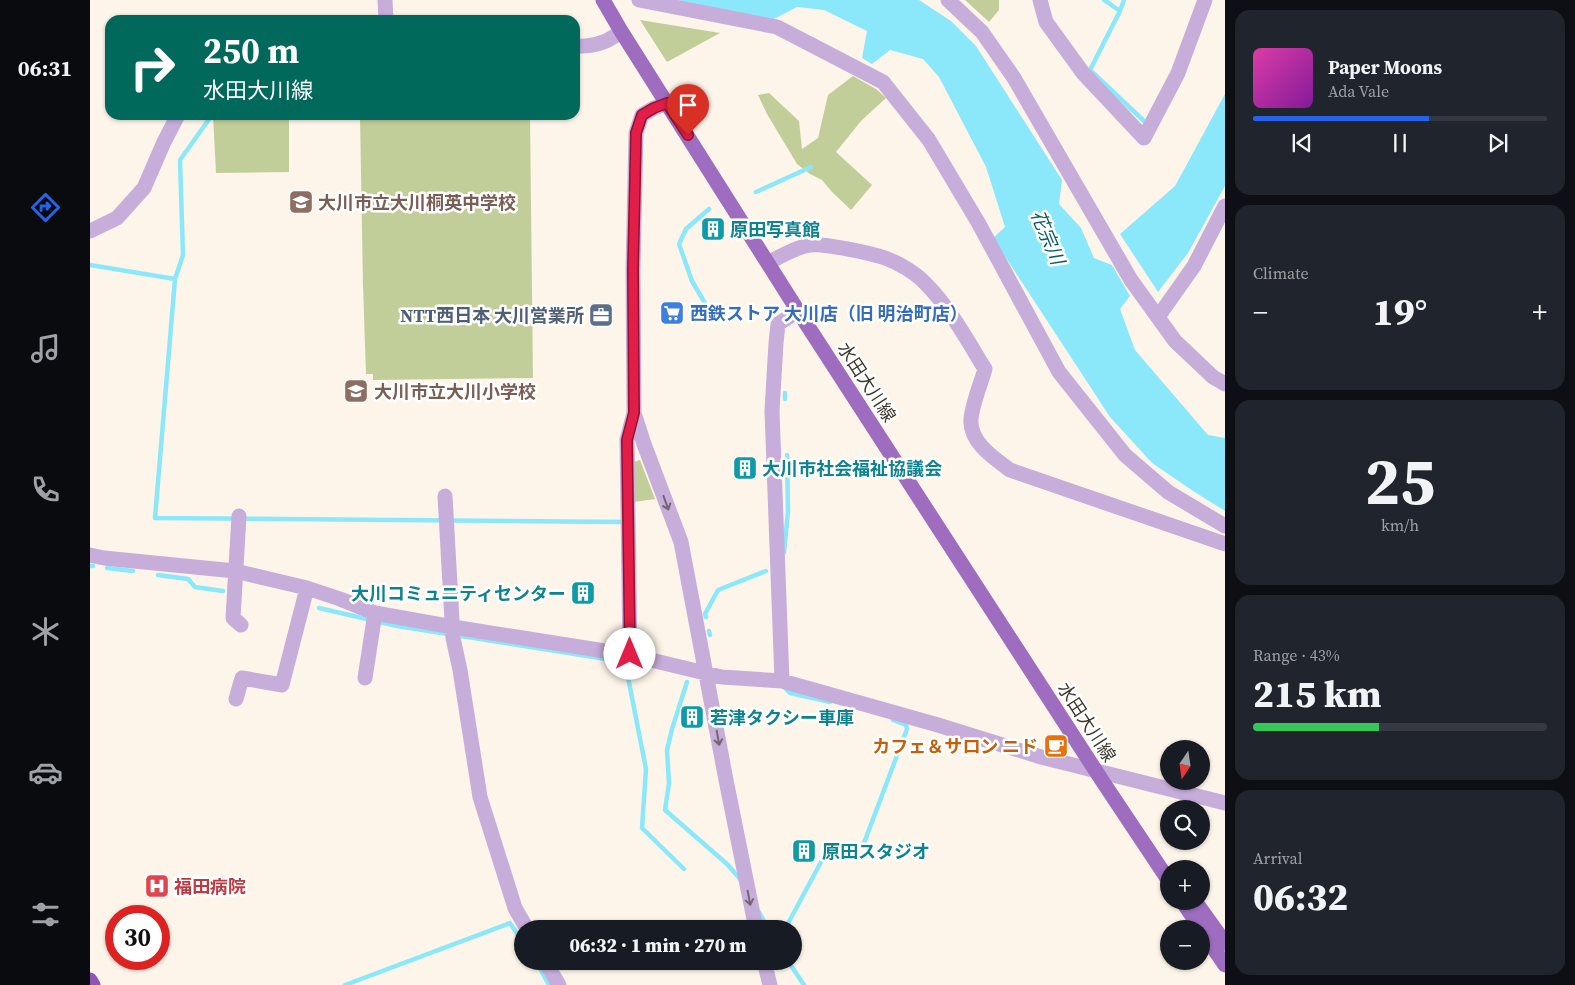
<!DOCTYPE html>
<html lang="en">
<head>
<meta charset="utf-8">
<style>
  body { margin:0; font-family:"Source Serif 4","Noto Sans JP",serif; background:#20242c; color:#f1f3f6; height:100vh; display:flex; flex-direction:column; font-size:19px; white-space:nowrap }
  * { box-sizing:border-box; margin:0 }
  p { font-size:16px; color:#9ea1a6 }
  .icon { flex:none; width:28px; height:28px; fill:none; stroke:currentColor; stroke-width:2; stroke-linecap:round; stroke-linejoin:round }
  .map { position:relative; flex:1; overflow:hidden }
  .sheet { display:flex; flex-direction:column; gap:10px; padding:10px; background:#0d0f14; width:350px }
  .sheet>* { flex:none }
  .banner { position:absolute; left:15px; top:15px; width:475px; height:105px; border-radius:15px; box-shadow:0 1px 4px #0004; background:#00695c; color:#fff; overflow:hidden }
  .needle { width:32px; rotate:193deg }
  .controls { position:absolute; left:1070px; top:740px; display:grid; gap:10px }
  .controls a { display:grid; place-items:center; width:50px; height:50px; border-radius:50%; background:#171b24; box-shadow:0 1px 4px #0004; font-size:25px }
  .speed { position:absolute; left:15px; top:905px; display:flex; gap:10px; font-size:25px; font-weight:700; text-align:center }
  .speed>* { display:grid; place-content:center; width:65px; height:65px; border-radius:50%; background:#171b24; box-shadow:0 1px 4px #0004; line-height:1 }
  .speed .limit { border:8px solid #d22; background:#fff; color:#111 }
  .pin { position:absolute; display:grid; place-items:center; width:42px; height:42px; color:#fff; margin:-51px -21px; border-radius:50% 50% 50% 0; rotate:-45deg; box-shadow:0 0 5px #0007 }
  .pin .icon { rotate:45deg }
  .me { position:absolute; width:55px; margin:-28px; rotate:0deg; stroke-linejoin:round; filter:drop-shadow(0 0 4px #0008) }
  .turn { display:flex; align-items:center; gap:18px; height:105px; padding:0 15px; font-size:22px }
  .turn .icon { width:65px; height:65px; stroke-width:2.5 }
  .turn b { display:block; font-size:35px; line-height:42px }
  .big { font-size:38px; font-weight:800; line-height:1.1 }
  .sheet .tile { flex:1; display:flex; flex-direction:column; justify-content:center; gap:8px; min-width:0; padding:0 18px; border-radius:15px; background:#20242c }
  .sheet .dial { align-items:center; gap:0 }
  .dial b { font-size:65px; line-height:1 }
  .song { display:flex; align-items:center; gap:15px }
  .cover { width:60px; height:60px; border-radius:8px; background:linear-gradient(135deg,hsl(320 70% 55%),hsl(290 70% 35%)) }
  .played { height:5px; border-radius:2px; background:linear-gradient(90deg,#2563eb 60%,#363941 60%) }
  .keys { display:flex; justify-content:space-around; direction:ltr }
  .heat { display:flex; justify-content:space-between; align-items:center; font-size:28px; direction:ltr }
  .charge { height:8px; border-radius:4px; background:linear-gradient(90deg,#34c759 43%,#363941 0) }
  .trip { position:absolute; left:424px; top:920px; width:288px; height:50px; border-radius:25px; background:#171b24; box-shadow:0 1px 4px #0004; font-weight:800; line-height:50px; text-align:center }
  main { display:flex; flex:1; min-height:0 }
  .dock { display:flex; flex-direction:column; width:90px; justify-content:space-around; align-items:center; background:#090b0e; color:#9ea1a6 }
  .dock .icon { width:35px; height:35px }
  .dock .selected { color:#2563eb }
  .dock b { font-size:22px; color:#f1f3f6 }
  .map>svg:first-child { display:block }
</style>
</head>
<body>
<main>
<nav class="dock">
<b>06:31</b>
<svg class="icon selected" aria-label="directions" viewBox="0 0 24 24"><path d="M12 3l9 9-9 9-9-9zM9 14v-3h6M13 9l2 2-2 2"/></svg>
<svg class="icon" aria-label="music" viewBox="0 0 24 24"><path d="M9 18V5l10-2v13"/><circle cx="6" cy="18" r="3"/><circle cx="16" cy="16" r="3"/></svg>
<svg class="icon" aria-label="phone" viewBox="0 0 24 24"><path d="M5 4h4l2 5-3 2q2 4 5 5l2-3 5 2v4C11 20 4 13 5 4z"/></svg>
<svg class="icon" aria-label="climate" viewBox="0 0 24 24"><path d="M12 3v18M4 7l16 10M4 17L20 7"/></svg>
<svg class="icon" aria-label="car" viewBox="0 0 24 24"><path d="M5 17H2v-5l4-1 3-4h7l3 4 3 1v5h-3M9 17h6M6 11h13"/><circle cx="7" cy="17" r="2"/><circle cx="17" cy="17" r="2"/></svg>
<svg class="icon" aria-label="filters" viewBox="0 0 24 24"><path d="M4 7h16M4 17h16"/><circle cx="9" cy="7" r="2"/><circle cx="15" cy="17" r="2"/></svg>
</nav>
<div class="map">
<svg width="1135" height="985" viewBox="0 0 1135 985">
  <rect width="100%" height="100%" fill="#fdf5e9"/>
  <path fill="#c1ce99" d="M875 0H909V10L899 22Z
    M550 20 630 33 577 62Z
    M763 76 786 89 796 98 771 121 746 152 782 185 761 210 742 192 732 180 720 174 707 164 677 114 668 95 679 93 709 121 712 149 728 138 738 95Z
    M123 115H199V172L126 173Z
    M307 115H440L443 378 283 380V374H276L273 286 270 116Z
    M550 460 565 499 544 502V462Z"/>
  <path fill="#8be8fb" d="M587 0H829L861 21 886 46 972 180 969 204 991 228 1004 258 1022 265 1040 296 1030 309 1045 350 1118 435 1135 438V511L1103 491 1062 463 1020 417 903 238 915 227 896 167 849 77 833 59 800 50 782 64 772 58 777 31 734 10 707 7 682 20Z
    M1135 94V186L1098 253 1068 292 1030 234 1085 186Z"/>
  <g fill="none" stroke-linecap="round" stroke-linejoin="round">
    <path stroke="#8be8fb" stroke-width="4.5" d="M1014 0 1030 11
      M1034 0 1030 11 1000 70 1054 121
      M122 115 90 160 93 255 85 279 65 518 533 522
      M666 192 721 167
      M619 209 596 229 589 244 602 281 623 317 627 319
      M0 265 85 279
      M695 393V399
      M694 552 698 511 697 455
      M0 566H3
      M17 568 43 571
      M68 575 98 579 105 587 133 591
      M229 608 307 626 535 662 556 769 552 828 594 869
      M616 617 615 614 628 590 676 571
      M619 631 620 635
      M597 682 582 729 577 750 579 783 575 810 637 864 651 880
      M694 687 700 693 740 702
      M669 912 678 929
      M695 929 738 849 749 844 767 847 774 843 817 729 816 725 803 720
      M446 961 459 985
      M698 961 714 985
      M255 985 420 923 432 941"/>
    <path stroke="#c7adda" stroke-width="15" d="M295 0 296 20
      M549 0 687 27 793 82 839 140 889 224 969 372 1035 455 1078 492 1135 526
      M858 0 892 32 924 78 1041 280 1085 341 1123 377 1135 384
      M950 0 956 22 993 73 1054 138 1088 73 1115 0
      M485 46C502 47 518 43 531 31
      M0 231 27 218 54 188 74 142 88 115
      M678 263C687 258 710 246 720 245 734 243 780 253 795 258 809 263 826 273 836 284 860 308 877 340 895 369 891 383 882 405 881 419 879 442 904 458 920 470L1135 544
      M1068 317 1104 266 1135 206
      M544 413 554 444 591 542 636 780 666 929
      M355 496 363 638 370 670 390 797 425 908 437 929
      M149 516 143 618 151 625
      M0 555 14 558 145 571 217 588 250 599 285 613 363 627 540 655 632 677 692 681 848 725 951 757 1135 803
      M540 655 537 440 544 413 543 269 546 133 552 115 564 108 577 103
      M275 678 285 613
      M692 681 682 411 686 343 688 324 708 311
      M146 699 152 678 192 685 217 588
      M455 961 469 985
      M674 961 680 985"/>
    <path stroke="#9e6dbf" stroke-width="15" d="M513 0 531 31 708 311 1013 782 1079 881
      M1092 901 1111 929
      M1105 901 1135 943
      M1111 930 1135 965"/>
    <path stroke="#8f54b4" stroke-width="15" d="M0 980 3 985"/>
  </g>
  <defs><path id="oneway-shaft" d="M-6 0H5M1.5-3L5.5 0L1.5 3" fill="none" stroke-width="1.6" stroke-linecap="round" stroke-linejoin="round" transform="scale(1.25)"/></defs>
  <g stroke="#746670">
    <use href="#oneway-shaft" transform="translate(576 503) rotate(70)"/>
    <use href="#oneway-shaft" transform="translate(628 738) rotate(80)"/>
    <use href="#oneway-shaft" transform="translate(659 898) rotate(79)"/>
  </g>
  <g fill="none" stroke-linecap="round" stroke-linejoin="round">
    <defs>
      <path id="route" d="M540 654 537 440 544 413 543 269 546 133 552 115 564 108 577 103 598 135"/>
    </defs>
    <use href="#route" stroke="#92132f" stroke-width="12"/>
    <use href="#route" stroke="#e11d48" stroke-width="9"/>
  </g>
  <defs>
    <symbol id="school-square" viewBox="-11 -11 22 22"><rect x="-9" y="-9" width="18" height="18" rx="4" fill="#8d6e63" stroke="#fff"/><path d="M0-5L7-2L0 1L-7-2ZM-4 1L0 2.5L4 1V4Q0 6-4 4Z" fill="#fff"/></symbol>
    <symbol id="building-square" viewBox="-11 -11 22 22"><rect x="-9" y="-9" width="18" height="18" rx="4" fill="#0f9aa8" stroke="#fff"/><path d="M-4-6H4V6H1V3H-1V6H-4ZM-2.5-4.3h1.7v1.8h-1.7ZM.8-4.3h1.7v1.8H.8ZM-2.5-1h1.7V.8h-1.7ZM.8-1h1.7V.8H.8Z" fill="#fff"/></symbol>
    <symbol id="supermarket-square" viewBox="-11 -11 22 22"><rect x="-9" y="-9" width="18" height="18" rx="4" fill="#3f7fe0" stroke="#fff"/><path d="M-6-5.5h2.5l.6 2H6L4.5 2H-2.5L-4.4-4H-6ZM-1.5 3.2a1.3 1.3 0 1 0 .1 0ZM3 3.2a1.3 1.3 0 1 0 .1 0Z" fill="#fff"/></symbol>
    <symbol id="office-square" viewBox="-11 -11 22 22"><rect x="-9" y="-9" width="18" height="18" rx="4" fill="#5c6f8a" stroke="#fff"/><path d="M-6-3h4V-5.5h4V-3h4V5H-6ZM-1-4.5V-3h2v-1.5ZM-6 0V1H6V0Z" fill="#fff"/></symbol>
    <symbol id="cafe-square" viewBox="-11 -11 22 22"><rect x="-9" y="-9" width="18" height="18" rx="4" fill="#e8710a" stroke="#fff"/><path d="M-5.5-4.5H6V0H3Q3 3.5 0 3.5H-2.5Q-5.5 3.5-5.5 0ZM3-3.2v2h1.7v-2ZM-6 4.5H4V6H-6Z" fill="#fff"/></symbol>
    <symbol id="hospital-square" viewBox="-11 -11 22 22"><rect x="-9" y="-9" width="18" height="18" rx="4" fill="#e0444e" stroke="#fff"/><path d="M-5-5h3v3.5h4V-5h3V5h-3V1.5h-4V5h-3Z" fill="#fff"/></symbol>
  </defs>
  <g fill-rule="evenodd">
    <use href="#school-square" x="197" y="188" width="28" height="28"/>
    <use href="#building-square" x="609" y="215" width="28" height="28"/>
    <use href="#supermarket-square" x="568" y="299" width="28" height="28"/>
    <use href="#office-square" x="497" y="301" width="28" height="28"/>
    <use href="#school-square" x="252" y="377" width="28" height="28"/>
    <use href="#building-square" x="641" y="454" width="28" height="28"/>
    <use href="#building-square" x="479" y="579" width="28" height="28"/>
    <use href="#building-square" x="588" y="703" width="28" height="28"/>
    <use href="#cafe-square" x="952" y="732" width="28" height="28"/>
    <use href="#building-square" x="700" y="837" width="28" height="28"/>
    <use href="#hospital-square" x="53" y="872" width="28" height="28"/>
  </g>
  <g text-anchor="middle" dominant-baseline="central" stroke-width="5" stroke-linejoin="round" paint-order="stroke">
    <g font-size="18" font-weight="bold" fill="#785e54" stroke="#fff" text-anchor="start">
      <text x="228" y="202">大川市立大川桐英中学校</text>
      <text x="284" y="391">大川市立大川小学校</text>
    </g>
    <g font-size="18" font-weight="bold" fill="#0d838f" stroke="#fff" text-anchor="start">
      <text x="640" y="229">原田写真館</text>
      <text x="672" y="468">大川市社会福祉協議会</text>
      <text x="476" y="593" text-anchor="end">大川コミュニティセンター</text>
      <text x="620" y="717">若津タクシー車庫</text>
      <text x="732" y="851">原田スタジオ</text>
    </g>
    <g font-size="18" font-weight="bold" fill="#366cbe" stroke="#fff" text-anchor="start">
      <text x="600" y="313">西鉄ストア 大川店（旧 明治町店）</text>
    </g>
    <g font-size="18" font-weight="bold" fill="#4e5e75" stroke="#fff" text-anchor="end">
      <text x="494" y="315">NTT西日本 大川営業所</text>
    </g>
    <g font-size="18" fill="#3d362a" stroke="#fff">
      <text transform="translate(777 382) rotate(57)">水田大川線</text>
      <text transform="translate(997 722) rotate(57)">水田大川線</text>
    </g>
    <g font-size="18" font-weight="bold" fill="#c56008" stroke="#fff" text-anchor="end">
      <text x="948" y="746">カフェ＆サロン ニド</text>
    </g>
    <g font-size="18" font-weight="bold" fill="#be3a42" stroke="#fff" text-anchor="start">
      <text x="84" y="886">福田病院</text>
    </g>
    <g font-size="19" font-style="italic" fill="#085c69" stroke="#fff">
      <text transform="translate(958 237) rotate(67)">花宗川</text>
    </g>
  </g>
</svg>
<div class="controls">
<a><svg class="needle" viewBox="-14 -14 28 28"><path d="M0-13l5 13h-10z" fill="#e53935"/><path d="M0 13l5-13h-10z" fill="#9ea1a6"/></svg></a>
<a><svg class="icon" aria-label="search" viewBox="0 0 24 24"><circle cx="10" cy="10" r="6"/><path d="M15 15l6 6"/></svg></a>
<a>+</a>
<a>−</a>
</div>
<div class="speed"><div class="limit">30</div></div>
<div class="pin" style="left:598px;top:135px;background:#d93025"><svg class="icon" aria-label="arrive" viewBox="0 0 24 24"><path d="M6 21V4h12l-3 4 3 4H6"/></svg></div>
<svg class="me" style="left:540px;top:654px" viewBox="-20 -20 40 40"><circle r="19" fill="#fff"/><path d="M0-13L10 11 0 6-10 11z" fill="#e11d48"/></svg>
<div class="trip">06:32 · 1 min · 270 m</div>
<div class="banner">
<div class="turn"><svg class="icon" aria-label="right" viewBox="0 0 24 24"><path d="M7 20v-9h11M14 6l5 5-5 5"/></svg><div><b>250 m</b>水田大川線</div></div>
</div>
</div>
<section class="sheet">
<div class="tile">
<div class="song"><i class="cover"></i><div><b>Paper Moons</b><p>Ada Vale</p></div></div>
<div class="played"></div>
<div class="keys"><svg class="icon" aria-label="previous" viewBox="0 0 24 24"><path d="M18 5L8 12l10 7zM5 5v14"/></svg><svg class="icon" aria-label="pause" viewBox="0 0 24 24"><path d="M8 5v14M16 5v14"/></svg><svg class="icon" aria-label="next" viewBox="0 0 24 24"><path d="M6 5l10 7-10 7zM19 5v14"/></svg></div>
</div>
<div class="tile"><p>Climate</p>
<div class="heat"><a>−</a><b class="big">19°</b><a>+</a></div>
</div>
<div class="tile dial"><b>25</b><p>km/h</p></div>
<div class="tile"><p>Range · 43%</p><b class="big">215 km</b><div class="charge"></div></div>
<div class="tile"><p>Arrival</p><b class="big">06:32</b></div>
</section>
</main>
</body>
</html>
